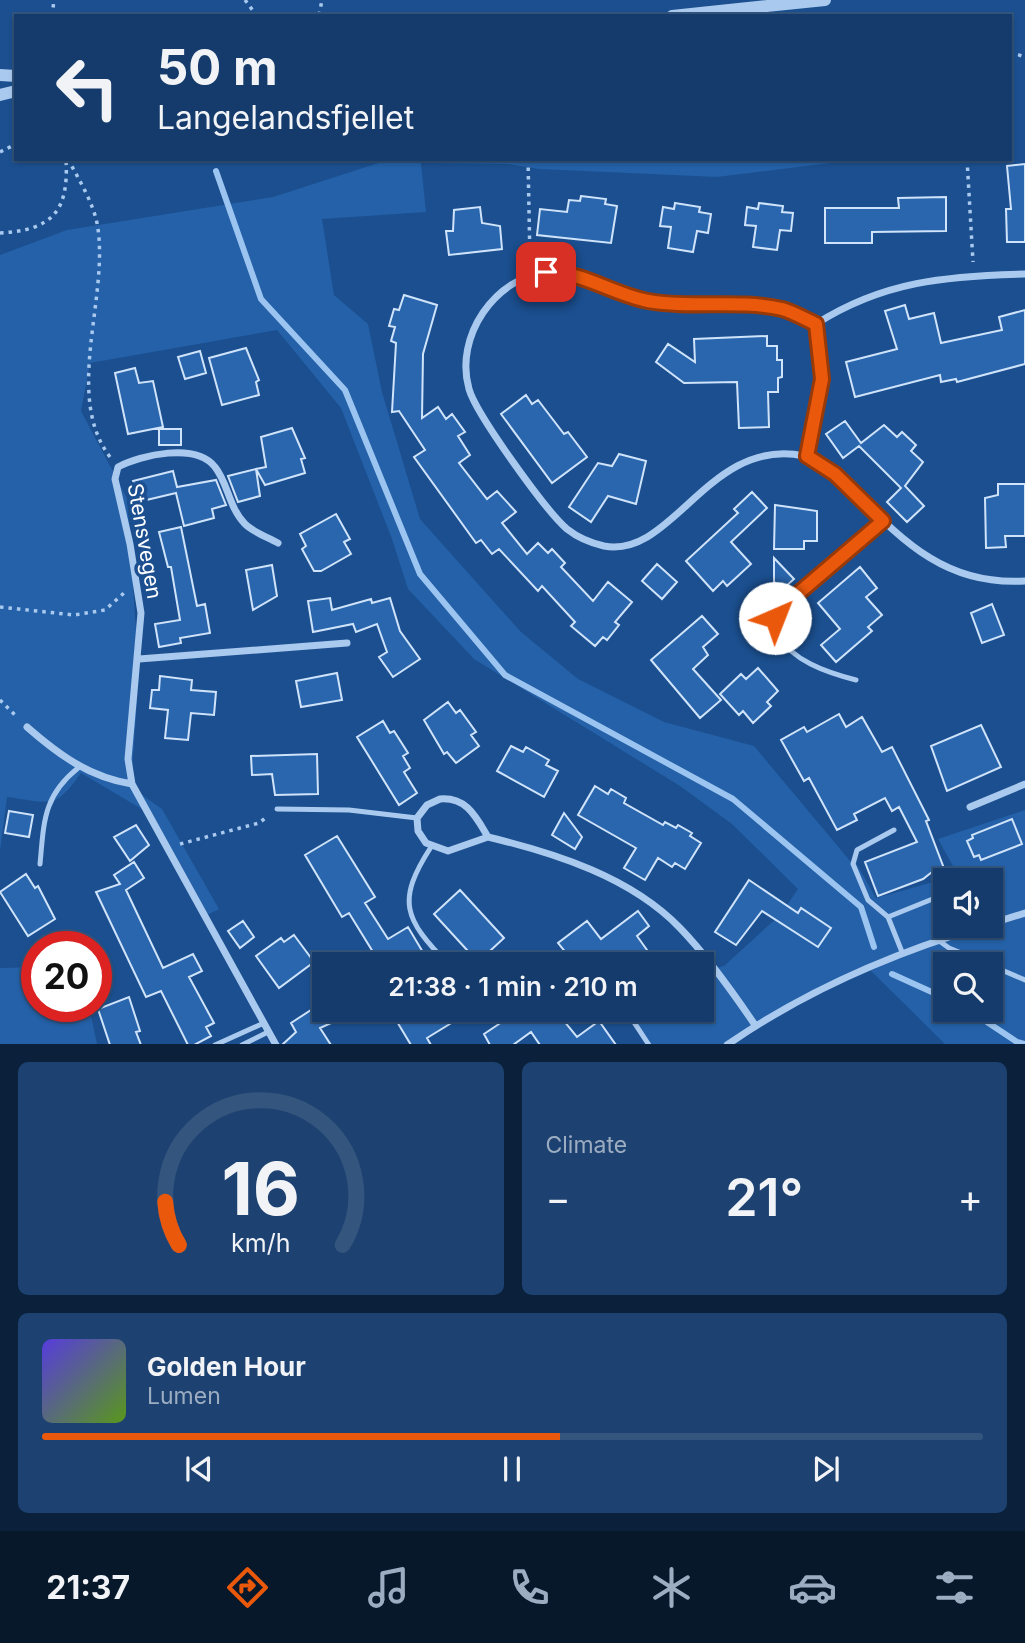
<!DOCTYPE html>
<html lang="en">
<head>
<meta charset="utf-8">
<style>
  body { margin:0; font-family:Inter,sans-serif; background:#1d4271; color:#f1f3f6; height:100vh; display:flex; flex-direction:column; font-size:26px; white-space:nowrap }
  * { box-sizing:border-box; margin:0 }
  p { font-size:23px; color:#9dadc1 }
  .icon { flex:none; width:38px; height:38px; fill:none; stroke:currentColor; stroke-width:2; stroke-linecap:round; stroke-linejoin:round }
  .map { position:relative; height:1044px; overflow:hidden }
  .side { display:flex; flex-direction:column; gap:18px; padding:18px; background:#0b203b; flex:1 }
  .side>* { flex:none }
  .top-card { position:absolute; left:14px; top:14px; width:998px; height:147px; border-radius:0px; box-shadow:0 2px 5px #0004,0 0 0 2px #33557e; background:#143b6b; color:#f1f3f6; overflow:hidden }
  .buttons { position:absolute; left:933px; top:868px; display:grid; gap:14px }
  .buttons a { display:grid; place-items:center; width:70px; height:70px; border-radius:0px; background:#143b6b; box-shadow:0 2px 5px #0004,0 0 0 2px #33557e; font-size:35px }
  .speed { position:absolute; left:21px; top:931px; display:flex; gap:14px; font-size:35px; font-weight:700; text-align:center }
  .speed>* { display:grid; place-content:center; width:91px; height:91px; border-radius:50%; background:#143b6b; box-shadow:0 2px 5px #0004,0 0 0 2px #33557e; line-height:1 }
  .speed .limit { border:10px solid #d22; background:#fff; color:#111 }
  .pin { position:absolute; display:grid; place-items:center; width:60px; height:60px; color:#fff; margin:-30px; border-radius:14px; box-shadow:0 4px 10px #0006 }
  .me { position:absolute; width:77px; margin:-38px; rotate:44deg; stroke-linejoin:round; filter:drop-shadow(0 0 5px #0008) }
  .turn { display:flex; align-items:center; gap:24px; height:147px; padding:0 28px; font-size:32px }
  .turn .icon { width:91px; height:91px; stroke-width:2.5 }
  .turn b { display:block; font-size:49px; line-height:60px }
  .big { font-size:52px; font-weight:600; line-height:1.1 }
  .side .widget { flex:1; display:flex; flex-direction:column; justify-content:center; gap:10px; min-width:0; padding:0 24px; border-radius:10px; background:#1d4271 }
  .side .dial { align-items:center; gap:0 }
  .dial svg { height:182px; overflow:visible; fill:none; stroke:#33557e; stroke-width:7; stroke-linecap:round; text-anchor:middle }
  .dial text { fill:#f1f3f6; stroke:none }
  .song { display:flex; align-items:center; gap:21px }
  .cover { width:84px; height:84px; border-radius:10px; background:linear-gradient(135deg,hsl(250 70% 55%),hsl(90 70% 35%)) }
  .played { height:7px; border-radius:4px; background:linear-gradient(90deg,#ea580c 55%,#33557e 55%) }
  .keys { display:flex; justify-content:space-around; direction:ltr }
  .heat { display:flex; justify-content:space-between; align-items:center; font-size:38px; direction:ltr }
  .side .tiles { flex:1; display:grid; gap:18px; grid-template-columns:1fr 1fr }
  .widget:last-child { grid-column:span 2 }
  .trip { position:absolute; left:312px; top:952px; width:402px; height:70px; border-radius:0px; background:#143b6b; box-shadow:0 2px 5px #0004,0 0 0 2px #33557e; font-weight:600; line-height:70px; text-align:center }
  .tab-bar { display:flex; height:112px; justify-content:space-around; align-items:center; background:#08182b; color:#9dadc1 }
  .tab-bar .icon { width:49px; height:49px }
  .tab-bar .active { color:#ea580c }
  .tab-bar b { font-size:32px; color:#f1f3f6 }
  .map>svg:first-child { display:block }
</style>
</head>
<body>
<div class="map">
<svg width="1025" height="1045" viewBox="0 0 1025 1045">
  <rect width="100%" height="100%" fill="#1b4f8f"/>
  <path fill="#2461a8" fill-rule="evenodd" d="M391 159H863L717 177 539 169 508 164 421 163 426 212 322 219 334 295 368 324 382 392 420 519 521 632 578 679 664 722 754 746 851 862 855 861 876 898 958 875 938 839 1025 810V1044H945L866 966 722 1044H646L627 1016 637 1010H702V971L724 966 781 914 798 889 732 824 680 786 474 659 408 589 392 539 341 408 277 330 90 363 81 411 127 498 139 674 131 787 162 809 219 909 205 916 145 811 81 773C55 810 51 803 7 797L0 851V255L67 230 273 197ZM945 880H990V926H945ZM945 964H990V1010H945Z
    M37 967V1006H89L97 1044H0V968Z"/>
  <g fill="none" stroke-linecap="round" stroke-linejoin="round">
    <path stroke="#9cc4f0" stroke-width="6" d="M216 171 261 299 345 390 420 574 505 675 733 799 861 907 874 947
      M892 974 945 998
      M969 1010 1017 1042 1025 1044"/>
  </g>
  <path fill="#2a66ad" stroke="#cfe3fa" stroke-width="2" d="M1025 164V242H1007L1006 209H1011L1007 166Z
    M581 196 606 199 605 204 617 206 611 243 537 235 540 209 567 212 569 200 580 201Z
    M946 197V231L872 232V243H825V208H899L898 198Z
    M675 203 700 207 699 212 711 214 708 233 697 231 693 252 668 248 671 227 660 226 663 207 674 209Z
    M759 203 783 206 782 212 793 213 791 231 780 230 777 250 753 247 756 226 745 225 747 207 758 209Z
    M480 207 482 223 500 226 502 249 449 255 446 231H453L454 210Z
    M404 295 437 305 423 354 422 418 438 407 446 419 452 414 465 432 458 436 470 455 459 463 487 499 497 491 516 512 502 523 527 554 538 543 548 553 552 549 565 563 561 567 593 601 608 582 632 602 615 622 619 625 607 640 603 637 595 646 571 626 575 622 542 586 538 591 499 549 492 554 481 540 476 543 414 457 425 450 399 411 392 412 396 343 391 341 395 327 389 326 394 309 399 310Z
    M905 305 909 319 934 313 941 343 1002 330 999 317 1025 310V364L957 382 956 379 941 382 940 375 855 397 846 362 897 349 885 311Z
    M767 336V346H777V360H782V377L778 378V392H768L769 427 739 428 737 382 684 383 656 362 668 344 695 362 694 339Z
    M246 348 259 380 256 382 259 395 222 405 209 358Z
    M200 351 206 373 185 379 178 357Z
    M135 368 139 383 153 381 163 427 128 434 115 373Z
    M526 395 532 404 538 400 564 434 568 432 587 457 552 483 501 414Z
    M845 421 861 443 884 425 897 437 902 432 916 445 911 451 923 462 905 486 924 506 907 522 887 502 901 488 859 446 843 458 826 434Z
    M292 428 305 458 301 459 305 473 265 485 256 469 266 467 261 437Z
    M159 429H181V445H159Z
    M619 454 646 461 636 504 608 496 591 522 569 507 598 463 612 466Z
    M256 469 260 496 238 502 228 476Z
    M173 471 177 487 216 480 226 505 212 509 214 518 184 526 176 493 138 502 133 481Z
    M998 484H1025V536H1005L1006 547 986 548 985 498 998 495Z
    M752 492 767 508 731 542 751 564 727 586 723 581 713 591 686 561 738 513 734 509Z
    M775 505 817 511V541H804V549H774Z
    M336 514 350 539 344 542 351 554 321 571H314L302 549 306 546 300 534Z
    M181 527 197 606 205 604 210 633 180 638 181 643 159 647 155 624 180 620 171 567H168L159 532Z
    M774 558 794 579 774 597Z
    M657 564 677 582 662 599 642 581Z
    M272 565 277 596 253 610 246 570Z
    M860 567 877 588 866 597 882 615 868 627 872 631 836 662 821 645 840 629 818 603Z
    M330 598 332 610 371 599 372 603 390 598 400 631 420 659 393 677 379 657 387 652 377 624 356 632 353 624 313 632 308 601Z
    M992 604 1004 635 982 643 971 613Z
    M702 616 718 634 703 647 708 655 693 669 721 700 700 718 651 660Z
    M758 668 778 691 767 702 771 706 753 723 743 711 739 715 720 694 741 674 746 679Z
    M337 673 342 700 301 707 296 681Z
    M160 676 192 680 191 690 216 692 214 715 191 713 188 740 165 738 168 710 150 708 152 690H159Z
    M448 702 456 713 460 710 476 732 471 735 479 746 456 763 447 752 444 754 424 720Z
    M839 714 846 727 862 717 882 752 892 747 929 820 926 821 945 871 934 876 932 872 923 879 878 896 865 862 917 842 899 807 892 811 885 798 854 814 857 820 837 830 809 778 804 781 781 740 804 727 807 732Z
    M383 721 390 733 394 731 408 753 403 756 410 768 404 772 417 793 399 805 357 737Z
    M981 725 1001 767 947 791 931 746Z
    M511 746 523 752 526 747 549 760 546 765 558 771 544 797 497 771Z
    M317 754 318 794 275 795 272 774 252 775 251 756Z
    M595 786 608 794 611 789 626 798 624 803 663 825 665 822 676 828 678 825 692 833 690 836 701 843 685 869 675 863 672 867 658 858 645 880 624 868 636 848 578 815Z
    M9 811 33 815 29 837 5 833Z
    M564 813 582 837 575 849 552 835Z
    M1012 819 1022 844 981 860 979 855 974 857 967 841 973 838 972 835Z
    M136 825 149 845 130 861 114 837Z
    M337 836 375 897 365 903 388 939 408 927 430 964H352L373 952 349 913 342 917 305 855Z
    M134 862 144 878 126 890 163 968 193 954 202 971 189 977 214 1023 206 1027 211 1036 194 1045H188L161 991 146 997 96 892 120 884 114 875Z
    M26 874 35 888 38 886 55 919 28 936 0 892Z
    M749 880 798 913 801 908 831 928 818 947 762 911 736 945 715 932Z
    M460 890 504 938 478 962 434 914Z
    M638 911 649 926 637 936 657 964H575L558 943 587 921 601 939Z
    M243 921 254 937 240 948 228 931Z
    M294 935 314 962 279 988 256 956 281 938 284 942Z
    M129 997 140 1031 136 1032 141 1045H110L98 1009Z
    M311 1010H360L320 1028 331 1045H282L296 1032 291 1023Z
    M390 1010H446L453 1022 427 1038 431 1045H411Z
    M520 1010H555L577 1037 599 1021 616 1045H540L531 1032 513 1045H490L484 1034Z"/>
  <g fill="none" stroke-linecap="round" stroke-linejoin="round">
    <path stroke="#a9c9ee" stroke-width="3.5" stroke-dasharray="3.5 5" stroke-linecap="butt" d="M245 0 257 16
      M319 15 322 0
      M52 16 54 0
      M1010 52 1025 57
      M0 152 16 144
      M68 159C79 180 95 205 98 229 108 301 64 396 110 457
      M528 159 530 262
      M967 159 973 262
      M0 233C52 230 69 212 66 159
      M0 607 74 615 105 610 124 593
      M0 700 18 718
      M180 844 259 823 268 816"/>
    <path stroke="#a9c9ee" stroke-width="5" d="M856 680C825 672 793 661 775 633V618L787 603 883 521
      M277 809 349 810 417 818
      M894 830 857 850 853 864 868 900 888 917 902 952
      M431 847C396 901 404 919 448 964
      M40 864C44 822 43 796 78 768
      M888 917 945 894
      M938 940 949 948 988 964
      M990 965 1025 980
      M476 1010 478 1018
      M626 1010 649 1045
      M215 1045 264 1023
      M242 1045 268 1032"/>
    <path stroke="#a9c9ee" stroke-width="7" d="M1025 274C947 276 883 281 816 324 805 320 795 313 784 310 742 296 692 310 647 301 613 294 586 270 549 272 495 276 454 337 469 389 476 414 546 511 567 529 577 537 591 543 604 546 673 559 709 436 804 456 823 460 840 479 854 492 905 543 947 586 1025 581
      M807 456C817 408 826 374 816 324
      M139 659 347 643
      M27 727C59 755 89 777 132 784
      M440 799C467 797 476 817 488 837L448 851 426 843 418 831 417 818 427 805Z
      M970 807 1025 784
      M488 837C555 853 631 877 680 928 708 957 732 991 755 1025
      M990 924 1025 913
      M276 1045 132 784 128 759 141 613 130 544 115 479 118 467C141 455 196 442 215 467 228 483 229 508 245 524 253 532 267 537 278 543
      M727 1045C805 991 893 953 984 926"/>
    <path stroke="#a9c9ee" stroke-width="12" d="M672 16 825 0
      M0 75 16 76
      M0 95 16 91"/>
  </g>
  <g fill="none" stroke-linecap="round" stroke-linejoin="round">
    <defs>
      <path id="route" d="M546 272C584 272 612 294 648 301 692 309 738 299 782 309 793 312 805 319 816 324L822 379 807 456 835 474 883 521 787 603 775 618"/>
    </defs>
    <use href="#route" stroke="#983908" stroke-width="18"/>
    <use href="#route" stroke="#ea580c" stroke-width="12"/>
  </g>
  <g text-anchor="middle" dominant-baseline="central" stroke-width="7" stroke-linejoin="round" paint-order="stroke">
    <g font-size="21" fill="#fff" stroke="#1b4f8f">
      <text transform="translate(145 541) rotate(80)">Stensvegen</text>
    </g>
  </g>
</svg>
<div class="buttons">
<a><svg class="icon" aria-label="sound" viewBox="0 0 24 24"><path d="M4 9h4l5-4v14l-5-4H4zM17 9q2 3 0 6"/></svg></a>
<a><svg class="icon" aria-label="search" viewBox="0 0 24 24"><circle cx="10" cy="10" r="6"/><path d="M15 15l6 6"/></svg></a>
</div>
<div class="speed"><div class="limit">20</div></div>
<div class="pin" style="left:546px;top:272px;background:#d93025"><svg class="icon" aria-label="arrive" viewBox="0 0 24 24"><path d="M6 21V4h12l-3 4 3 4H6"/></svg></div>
<svg class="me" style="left:775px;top:618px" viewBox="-20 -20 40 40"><circle r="19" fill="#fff"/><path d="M0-13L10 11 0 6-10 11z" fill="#ea580c"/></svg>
<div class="trip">21:38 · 1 min · 210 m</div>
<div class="top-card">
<div class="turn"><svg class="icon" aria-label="left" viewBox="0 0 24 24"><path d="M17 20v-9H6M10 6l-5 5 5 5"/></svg><div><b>50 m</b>Langelandsfjellet</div></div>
</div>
</div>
<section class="side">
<div class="tiles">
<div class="widget dial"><svg viewBox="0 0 100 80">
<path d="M14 69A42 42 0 1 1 86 69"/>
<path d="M14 69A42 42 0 0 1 8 50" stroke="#ea580c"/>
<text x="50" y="56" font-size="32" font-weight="700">16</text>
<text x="50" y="72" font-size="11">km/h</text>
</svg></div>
<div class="widget"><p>Climate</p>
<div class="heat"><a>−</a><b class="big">21°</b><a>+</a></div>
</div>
<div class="widget">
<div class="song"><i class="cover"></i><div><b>Golden Hour</b><p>Lumen</p></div></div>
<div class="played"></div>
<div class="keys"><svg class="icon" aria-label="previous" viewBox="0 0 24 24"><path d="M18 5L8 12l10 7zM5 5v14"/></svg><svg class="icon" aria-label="pause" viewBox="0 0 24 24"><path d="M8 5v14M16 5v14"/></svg><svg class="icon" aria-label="next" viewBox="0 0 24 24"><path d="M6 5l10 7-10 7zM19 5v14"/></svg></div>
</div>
</div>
</section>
<nav class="tab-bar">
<b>21:37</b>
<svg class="icon active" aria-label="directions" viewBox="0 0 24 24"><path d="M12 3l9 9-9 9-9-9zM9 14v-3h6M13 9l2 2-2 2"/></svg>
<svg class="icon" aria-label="music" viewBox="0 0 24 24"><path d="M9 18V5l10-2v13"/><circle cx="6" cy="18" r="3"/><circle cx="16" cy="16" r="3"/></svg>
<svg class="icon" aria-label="phone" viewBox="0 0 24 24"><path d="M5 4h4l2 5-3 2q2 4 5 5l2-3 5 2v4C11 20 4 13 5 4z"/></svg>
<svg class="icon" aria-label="climate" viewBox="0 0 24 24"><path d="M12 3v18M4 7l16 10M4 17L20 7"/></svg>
<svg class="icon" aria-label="car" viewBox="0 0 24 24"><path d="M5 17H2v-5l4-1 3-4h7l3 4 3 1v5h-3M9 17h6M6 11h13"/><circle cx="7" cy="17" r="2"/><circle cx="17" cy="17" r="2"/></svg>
<svg class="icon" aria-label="filters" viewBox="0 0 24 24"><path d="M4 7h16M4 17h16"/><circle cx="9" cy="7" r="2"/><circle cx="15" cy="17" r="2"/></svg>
</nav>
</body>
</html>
